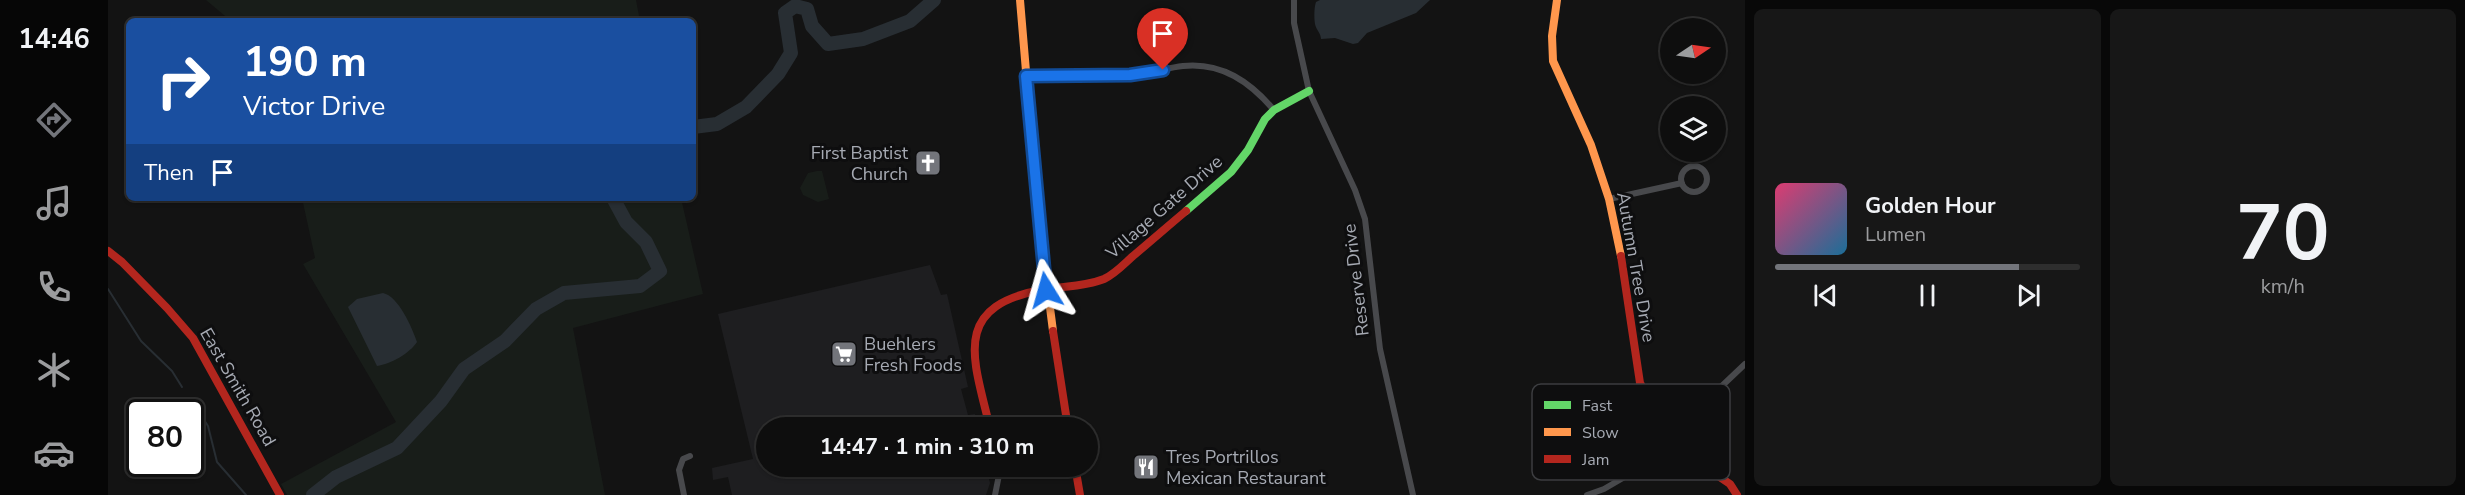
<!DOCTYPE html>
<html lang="en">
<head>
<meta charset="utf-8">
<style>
  body { margin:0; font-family:"Nunito Sans",sans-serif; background:#171717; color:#f1f3f6; height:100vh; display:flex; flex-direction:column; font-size:22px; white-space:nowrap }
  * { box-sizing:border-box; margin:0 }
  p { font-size:20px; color:#9b9c9e }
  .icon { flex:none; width:33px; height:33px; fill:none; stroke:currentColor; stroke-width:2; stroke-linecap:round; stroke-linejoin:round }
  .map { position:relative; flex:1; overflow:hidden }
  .details { display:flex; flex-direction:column; gap:9px; padding:9px; background:#080808; width:720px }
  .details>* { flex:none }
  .top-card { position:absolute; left:18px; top:18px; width:570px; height:183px; border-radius:9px; box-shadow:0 2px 4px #0004,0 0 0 2px #2e2e2e; background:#1a4fa0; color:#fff; overflow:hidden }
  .needle { width:39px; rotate:77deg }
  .fabs { position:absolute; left:1552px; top:18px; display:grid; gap:12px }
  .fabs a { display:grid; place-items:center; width:66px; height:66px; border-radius:50%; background:#0e0e0e; box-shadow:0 2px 4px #0004,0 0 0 2px #2e2e2e; font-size:30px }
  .speed { position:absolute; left:18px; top:399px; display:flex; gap:12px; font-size:30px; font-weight:700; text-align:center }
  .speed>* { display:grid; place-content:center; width:78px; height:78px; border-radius:50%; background:#0e0e0e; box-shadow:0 2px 4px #0004,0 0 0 2px #2e2e2e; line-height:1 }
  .speed .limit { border:3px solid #111; border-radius:9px; background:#fff; color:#111 }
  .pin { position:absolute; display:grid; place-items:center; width:51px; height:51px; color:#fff; margin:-62px -26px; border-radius:50% 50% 50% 0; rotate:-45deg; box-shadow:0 0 6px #0007 }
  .pin .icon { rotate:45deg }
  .me { position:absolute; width:66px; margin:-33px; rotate:352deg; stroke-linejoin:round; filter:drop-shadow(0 0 4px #0008) }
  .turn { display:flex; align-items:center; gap:21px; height:126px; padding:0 18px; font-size:27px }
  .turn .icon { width:78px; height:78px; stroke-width:2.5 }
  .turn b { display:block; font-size:42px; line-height:51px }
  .then { display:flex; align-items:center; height:57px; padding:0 18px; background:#0003; gap:12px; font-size:22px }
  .details .tile { flex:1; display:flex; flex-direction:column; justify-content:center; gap:9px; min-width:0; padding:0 21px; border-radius:9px; background:#171717 }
  .details .dial { align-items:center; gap:0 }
  .dial b { font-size:78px; line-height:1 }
  .song { display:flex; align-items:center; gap:18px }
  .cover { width:72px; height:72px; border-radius:9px; background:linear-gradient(135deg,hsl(340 70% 55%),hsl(200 70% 35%)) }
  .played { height:6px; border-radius:3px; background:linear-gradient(90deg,#73757b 80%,#2e2e2e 80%) }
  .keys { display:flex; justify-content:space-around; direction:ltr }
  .details .tiles { flex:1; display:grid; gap:9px; grid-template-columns:repeat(2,1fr) }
  .trip { position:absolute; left:648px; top:417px; width:342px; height:60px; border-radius:30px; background:#0e0e0e; box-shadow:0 2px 4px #0004,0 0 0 2px #2e2e2e; font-weight:700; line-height:60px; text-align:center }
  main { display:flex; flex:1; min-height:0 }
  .menu { display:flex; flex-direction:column; width:108px; justify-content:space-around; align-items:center; background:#060606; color:#9b9c9e }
  .menu .icon { width:42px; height:42px }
  .menu .selected { color:#73757b }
  .menu b { font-size:27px; color:#f1f3f6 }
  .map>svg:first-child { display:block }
</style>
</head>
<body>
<main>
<nav class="menu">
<b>14:46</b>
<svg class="icon selected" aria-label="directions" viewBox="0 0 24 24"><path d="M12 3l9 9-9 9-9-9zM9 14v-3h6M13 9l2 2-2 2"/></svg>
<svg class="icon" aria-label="music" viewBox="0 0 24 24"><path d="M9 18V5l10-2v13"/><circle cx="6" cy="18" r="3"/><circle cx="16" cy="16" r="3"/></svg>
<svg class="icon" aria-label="phone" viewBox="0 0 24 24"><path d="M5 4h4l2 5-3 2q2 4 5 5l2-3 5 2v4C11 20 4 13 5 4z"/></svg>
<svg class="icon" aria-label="climate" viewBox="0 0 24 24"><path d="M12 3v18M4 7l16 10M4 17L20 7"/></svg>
<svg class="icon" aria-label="car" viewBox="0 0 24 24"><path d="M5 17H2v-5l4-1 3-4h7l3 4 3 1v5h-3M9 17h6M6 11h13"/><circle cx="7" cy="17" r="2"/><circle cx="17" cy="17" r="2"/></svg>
</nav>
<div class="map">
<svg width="1637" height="495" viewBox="0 0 1637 495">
  <rect width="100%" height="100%" fill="#131313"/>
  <path fill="#1e1e20" d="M822 265 833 295 839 294 860 387 853 389 860 415 867 414 870 427 658 428V466L878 467 882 483 878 495H624L620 477 605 480 604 468 645 459 610 314Z"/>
  <path fill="#181d19" d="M98 0H528L532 21H123Z
    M709 171H714L721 199 710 202 695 195 692 188 700 173Z
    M194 198H573L595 294 465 328 497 495H179L173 484 288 422 195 264 207 258Z"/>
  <path fill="#282e33" d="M1212 0H1322L1308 13 1259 33 1250 43 1245 44 1227 38 1213 39C1213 33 1208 30 1207 24 1206 18 1206 8 1208 2Z
    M275 293C290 296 304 327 309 342 302 353 283 364 269 366L240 307 249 299Z"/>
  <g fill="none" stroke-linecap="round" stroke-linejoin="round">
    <path stroke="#282e33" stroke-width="2" d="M0 289 33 341 64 371 74 387
      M82 398 100 426 109 462 138 495"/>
    <path stroke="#282e33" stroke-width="14" d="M585 127 609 124 638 107 670 74 683 53 677 13 687 6 699 9 704 26 720 44 755 39 802 21 826 0
      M205 495 228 477 289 448 333 401 356 369 397 341 428 309 456 293 532 286 552 271 538 242 518 222 505 198"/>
    <path stroke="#48494c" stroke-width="6" d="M1186 0V23L1201 91 1247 190 1257 219 1272 349 1305 495
      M918 76C953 76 989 77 1025 74 1042 73 1058 68 1075 66 1114 62 1142 82 1166 110
      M1573 179a13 13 0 1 1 26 0a13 13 0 1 1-26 0Z
      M1501 199 1574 183
      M576 495 571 470 575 459 582 456
      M887 495 891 475 890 466
      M1479 495 1496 489 1520 475 1637 364"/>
    <path stroke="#63d668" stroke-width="8" d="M1078 211 1123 172 1140 150 1157 119 1166 110 1201 91"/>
    <path stroke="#ff974d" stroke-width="8" d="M912 0 930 214 945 331
      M1449 0 1444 36 1445 61 1483 145 1501 199 1513 256"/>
    <path stroke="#b3261e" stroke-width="8" d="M0 251 14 262 59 308 85 338 172 495
      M1513 256 1532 383 1545 406 1594 465 1622 484 1629 495
      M945 331 960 428
      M882 428C866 360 842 307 933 290 954 286 976 287 996 279 1007 274 1016 264 1025 256 1043 241 1060 226 1078 211
      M967 466 972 495"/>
  </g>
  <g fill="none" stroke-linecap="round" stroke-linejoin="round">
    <defs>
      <path id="route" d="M938 290 918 76 1022 75 1055 70"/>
    </defs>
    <use href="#route" stroke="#114b97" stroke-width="15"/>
    <use href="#route" stroke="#1a73e8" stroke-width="10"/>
  </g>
  <defs>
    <symbol id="church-square" viewBox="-11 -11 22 22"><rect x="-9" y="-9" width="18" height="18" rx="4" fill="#73757b" stroke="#0e0e0f"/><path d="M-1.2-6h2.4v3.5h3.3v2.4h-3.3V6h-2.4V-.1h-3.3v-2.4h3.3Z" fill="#fff"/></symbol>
    <symbol id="supermarket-square" viewBox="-11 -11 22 22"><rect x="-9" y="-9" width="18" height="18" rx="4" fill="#73757b" stroke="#0e0e0f"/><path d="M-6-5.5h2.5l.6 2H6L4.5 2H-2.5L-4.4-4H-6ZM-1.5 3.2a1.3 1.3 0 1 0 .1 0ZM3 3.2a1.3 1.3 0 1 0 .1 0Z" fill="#fff"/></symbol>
    <symbol id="restaurant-square" viewBox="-11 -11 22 22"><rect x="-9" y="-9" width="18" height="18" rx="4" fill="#73757b" stroke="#0e0e0f"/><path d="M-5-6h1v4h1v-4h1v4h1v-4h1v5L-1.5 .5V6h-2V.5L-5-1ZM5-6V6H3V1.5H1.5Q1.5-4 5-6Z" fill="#fff"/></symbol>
  </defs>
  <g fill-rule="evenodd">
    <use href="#church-square" x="805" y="148" width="30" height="30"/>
    <use href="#supermarket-square" x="721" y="339" width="30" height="30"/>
    <use href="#restaurant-square" x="1023" y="452" width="30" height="30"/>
  </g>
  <g text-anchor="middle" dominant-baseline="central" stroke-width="6" stroke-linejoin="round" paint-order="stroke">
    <g font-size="18" fill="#a6aab3" stroke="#0e0e0f" text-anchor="start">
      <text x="800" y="153" text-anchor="end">First Baptist<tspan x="800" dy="21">Church</tspan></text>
      <text x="756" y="344">Buehlers<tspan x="756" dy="21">Fresh Foods</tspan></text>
      <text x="1058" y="457">Tres Portrillos<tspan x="1058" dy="21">Mexican Restaurant</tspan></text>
    </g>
    <g font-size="18" fill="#a6aab3" stroke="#0e0e0f">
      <text transform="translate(1056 207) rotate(-41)">Village Gate Drive</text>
      <text transform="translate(1528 267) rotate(80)">Autumn Tree Drive</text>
      <text transform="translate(1248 280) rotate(-97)">Reserve Drive</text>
      <text transform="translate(130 387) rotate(60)">East Smith Road</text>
    </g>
  </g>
  <rect x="1424" y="384" width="198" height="96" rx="9" fill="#0e0e0f" stroke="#3c3d40" stroke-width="1.5"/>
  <rect x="1436" y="401" width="27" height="8" fill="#63d668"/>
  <rect x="1436" y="428" width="27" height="8" fill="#ff974d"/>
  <rect x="1436" y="455" width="27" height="8" fill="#b3261e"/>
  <g font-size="16" fill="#a6aab3">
    <text x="1474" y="411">Fast</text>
    <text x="1474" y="438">Slow</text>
    <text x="1474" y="465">Jam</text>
  </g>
</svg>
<div class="fabs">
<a><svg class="needle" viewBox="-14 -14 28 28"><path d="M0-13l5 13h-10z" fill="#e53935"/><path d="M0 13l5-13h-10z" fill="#9b9c9e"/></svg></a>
<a><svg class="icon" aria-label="layers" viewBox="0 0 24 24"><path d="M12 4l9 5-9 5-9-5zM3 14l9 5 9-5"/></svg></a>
</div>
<div class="speed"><div class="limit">80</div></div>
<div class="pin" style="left:1055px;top:70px;background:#d93025"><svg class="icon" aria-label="arrive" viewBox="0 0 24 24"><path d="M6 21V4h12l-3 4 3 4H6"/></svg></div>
<svg class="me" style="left:938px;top:290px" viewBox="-20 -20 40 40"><path d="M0-17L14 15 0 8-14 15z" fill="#1a73e8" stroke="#fff" stroke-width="4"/></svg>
<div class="trip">14:47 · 1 min · 310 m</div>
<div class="top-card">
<div class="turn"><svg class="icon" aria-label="right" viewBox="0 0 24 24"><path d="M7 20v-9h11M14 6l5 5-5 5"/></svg><div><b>190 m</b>Victor Drive</div></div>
<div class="then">Then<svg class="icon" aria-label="arrive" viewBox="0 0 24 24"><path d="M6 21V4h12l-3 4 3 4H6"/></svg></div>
</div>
</div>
<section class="details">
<div class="tiles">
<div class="tile">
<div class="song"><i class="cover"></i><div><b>Golden Hour</b><p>Lumen</p></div></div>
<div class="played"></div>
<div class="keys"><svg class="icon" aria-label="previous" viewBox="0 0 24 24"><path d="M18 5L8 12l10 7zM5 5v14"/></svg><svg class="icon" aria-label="pause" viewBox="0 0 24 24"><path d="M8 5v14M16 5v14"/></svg><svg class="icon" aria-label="next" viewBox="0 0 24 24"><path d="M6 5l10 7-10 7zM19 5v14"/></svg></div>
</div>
<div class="tile dial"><b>70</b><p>km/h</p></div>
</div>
</section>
</main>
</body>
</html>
